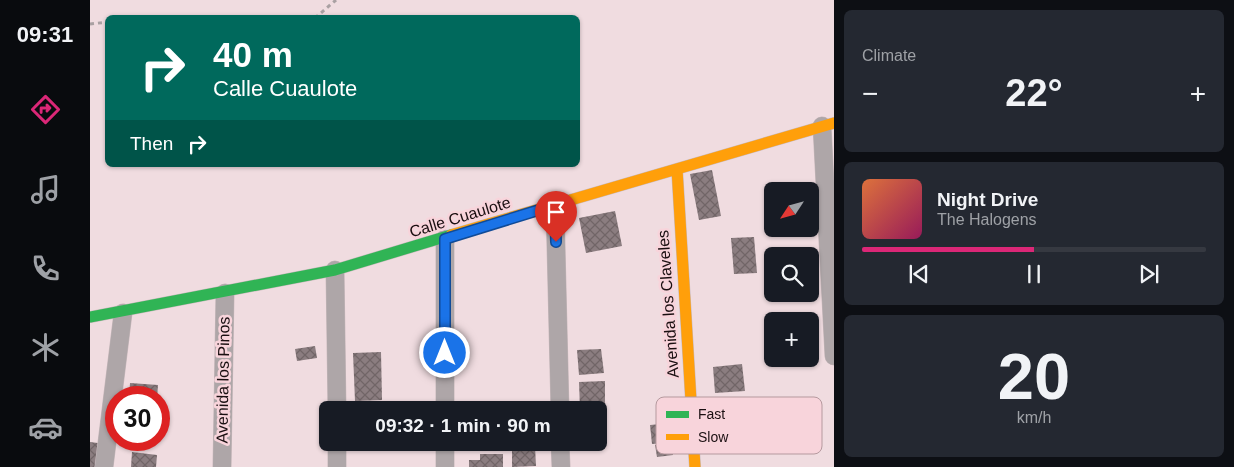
<!DOCTYPE html>
<html lang="en">
<head>
<meta charset="utf-8">
<style>
  body { margin:0; font-family:Helvetica,sans-serif; background:#242831; color:#f1f3f6; height:100vh; display:flex; flex-direction:column; font-size:19px; white-space:nowrap }
  * { box-sizing:border-box; margin:0 }
  p { font-size:16px; color:#9ea1a6 }
  .icon { flex:none; width:28px; height:28px; fill:none; stroke:currentColor; stroke-width:2; stroke-linecap:round; stroke-linejoin:round }
  .map { position:relative; flex:1; overflow:hidden }
  .side { display:flex; flex-direction:column; gap:10px; padding:10px; background:#0d0f14; width:400px }
  .side>* { flex:none }
  .banner { position:absolute; left:15px; top:15px; width:475px; height:152px; border-radius:8px; box-shadow:0 1px 4px #0004; background:#00695c; color:#fff; overflow:hidden }
  .needle { width:32px; rotate:234deg }
  .fabs { position:absolute; left:674px; top:182px; display:grid; gap:10px }
  .fabs a { display:grid; place-items:center; width:55px; height:55px; border-radius:8px; background:#171b24; box-shadow:0 1px 4px #0004; font-size:25px }
  .speed { position:absolute; left:15px; top:386px; display:flex; gap:10px; font-size:25px; font-weight:700; text-align:center }
  .speed>* { display:grid; place-content:center; width:65px; height:65px; border-radius:50%; background:#171b24; box-shadow:0 1px 4px #0004; line-height:1 }
  .speed .limit { border:8px solid #d22; background:#fff; color:#111 }
  .pin { position:absolute; display:grid; place-items:center; width:42px; height:42px; color:#fff; margin:-51px -21px; border-radius:50% 50% 50% 0; rotate:-45deg; box-shadow:0 0 5px #0007 }
  .pin .icon { rotate:45deg }
  .me { position:absolute; width:55px; margin:-28px; rotate:0deg; stroke-linejoin:round; filter:drop-shadow(0 0 4px #0008) }
  .turn { display:flex; align-items:center; gap:18px; height:105px; padding:0 25px; font-size:22px }
  .turn .icon { width:65px; height:65px; stroke-width:2.5 }
  .turn b { display:block; font-size:35px; line-height:42px }
  .then { display:flex; align-items:center; height:48px; padding:0 25px; background:#0003; gap:10px; font-size:19px }
  .big { font-size:38px; font-weight:600; line-height:1.1 }
  .side .card { flex:1; display:flex; flex-direction:column; justify-content:center; gap:8px; min-width:0; padding:0 18px; border-radius:8px; background:#242831 }
  .side .dial { align-items:center; gap:0 }
  .dial b { font-size:65px; line-height:1 }
  .song { display:flex; align-items:center; gap:15px }
  .cover { width:60px; height:60px; border-radius:8px; background:linear-gradient(135deg,hsl(20 70% 55%),hsl(330 70% 35%)) }
  .played { height:5px; border-radius:2px; background:linear-gradient(90deg,#db2777 50%,#363941 50%) }
  .keys { display:flex; justify-content:space-around; direction:ltr }
  .heat { display:flex; justify-content:space-between; align-items:center; font-size:28px; direction:ltr }
  .trip { position:absolute; left:229px; top:401px; width:288px; height:50px; border-radius:8px; background:#171b24; box-shadow:0 1px 4px #0004; font-weight:600; line-height:50px; text-align:center }
  main { display:flex; flex:1; min-height:0 }
  .menu { display:flex; flex-direction:column; width:90px; justify-content:space-around; align-items:center; background:#090b0e; color:#9ea1a6 }
  .menu .icon { width:35px; height:35px }
  .menu .on { color:#db2777 }
  .menu b { font-size:22px; color:#f1f3f6 }
  .map>svg:first-child { display:block }
</style>
</head>
<body>
<main>
<nav class="menu">
<b>09:31</b>
<svg class="icon on" aria-label="directions" viewBox="0 0 24 24"><path d="M12 3l9 9-9 9-9-9zM9 14v-3h6M13 9l2 2-2 2"/></svg>
<svg class="icon" aria-label="music" viewBox="0 0 24 24"><path d="M9 18V5l10-2v13"/><circle cx="6" cy="18" r="3"/><circle cx="16" cy="16" r="3"/></svg>
<svg class="icon" aria-label="phone" viewBox="0 0 24 24"><path d="M5 4h4l2 5-3 2q2 4 5 5l2-3 5 2v4C11 20 4 13 5 4z"/></svg>
<svg class="icon" aria-label="climate" viewBox="0 0 24 24"><path d="M12 3v18M4 7l16 10M4 17L20 7"/></svg>
<svg class="icon" aria-label="car" viewBox="0 0 24 24"><path d="M5 17H2v-5l4-1 3-4h7l3 4 3 1v5h-3M9 17h6M6 11h13"/><circle cx="7" cy="17" r="2"/><circle cx="17" cy="17" r="2"/></svg>
</nav>
<div class="map">
<svg width="744" height="467" viewBox="0 0 744 467">
  <defs>
    <pattern id="building-cross-hatch" width="8" height="8" patternUnits="userSpaceOnUse" patternTransform="scale(1.25)"><rect width="8" height="8" fill="#8b7d80"/><path d="M0 0l8 8M0 8l8-8" fill="none" stroke="#716567"/></pattern>
  </defs>
  <rect width="100%" height="100%" fill="#f0dce0"/>
  <path fill="url(#building-cross-hatch)" d="M622 170 631 216 609 220 600 174Z
    M525 211 532 246 496 253 489 218Z
    M664 237 667 273 644 274 641 238Z
    M225 346 227 358 207 361 205 349Z
    M511 349 514 373 489 375 487 350Z
    M291 352 292 400 265 401 263 353Z
    M652 364 655 391 625 393 623 367Z
    M515 381V416H508V410H490L489 382Z
    M40 383 68 385 67 398H39Z
    M582 423 584 442 562 444 560 425Z
    M0 442 8 443 7 467H0Z
    M582 443 583 455 567 457 565 445Z
    M445 446 446 466 422 467V447Z
    M42 452 67 455 66 467H41Z
    M390 454H413V467H379V460H390Z"/>
  <g fill="none" stroke-linecap="round" stroke-linejoin="round">
    <defs>
      <path id="street" d="M732 126 744 356
        M465 205 470 410
        M245 270 247 410
        M355 410V239
        M247 442V467
        M470 442 471 467
        M14 467 33 313
        M132 467 135 293
        M355 467V442"/>
      <path id="fast" d="M0 317 245 270 361 235"/>
      <path id="slow" d="M587 169 605 467
        M361 235 744 123"/>
    </defs>
    <use href="#street" stroke="#c8b9bc" stroke-width="19"/>
    <use href="#fast" stroke="#c8b9bc" stroke-width="12"/>
    <use href="#slow" stroke="#c8b9bc" stroke-width="12"/>
    <path stroke="#a9a0a2" stroke-width="3" stroke-dasharray="4 4" stroke-linecap="butt" d="M225 18 246 0
      M0 24 18 22"/>
    <use href="#street" stroke="#aea6a8" stroke-width="18"/>
    <use href="#fast" stroke="#30b455" stroke-width="11"/>
    <use href="#slow" stroke="#ff9f0a" stroke-width="11"/>
  </g>
  <g fill="none" stroke-linecap="round" stroke-linejoin="round">
    <defs>
      <path id="route" d="M355 353V239L465 205 466 242"/>
    </defs>
    <use href="#route" stroke="#114b97" stroke-width="12"/>
    <use href="#route" stroke="#1a73e8" stroke-width="9"/>
  </g>
  <g text-anchor="middle" dominant-baseline="central" stroke-width="5" stroke-linejoin="round" paint-order="stroke">
    <g font-size="16" fill="#1a0f11" stroke="#f8d4db">
      <text transform="translate(370 217) rotate(-17)">Calle Cuaulote</text>
      <text transform="translate(578 304) rotate(-94)">Avenida los Claveles</text>
      <text transform="translate(133 380) rotate(-89)">Avenida los Pinos</text>
    </g>
  </g>
  <rect x="566" y="397" width="166" height="57" rx="8" fill="#f8d4db" stroke="#b5999e" stroke-width="1"/>
  <rect x="576" y="411" width="23" height="7" fill="#30b455"/>
  <rect x="576" y="434" width="23" height="6" fill="#ff9f0a"/>
  <g font-size="14" fill="#1a0f11">
    <text x="608" y="419">Fast</text>
    <text x="608" y="442">Slow</text>
  </g>
</svg>
<div class="fabs">
<a><svg class="needle" viewBox="-14 -14 28 28"><path d="M0-13l5 13h-10z" fill="#e53935"/><path d="M0 13l5-13h-10z" fill="#9ea1a6"/></svg></a>
<a><svg class="icon" aria-label="search" viewBox="0 0 24 24"><circle cx="10" cy="10" r="6"/><path d="M15 15l6 6"/></svg></a>
<a>+</a>
</div>
<div class="speed"><div class="limit">30</div></div>
<div class="pin" style="left:466px;top:242px;background:#d93025"><svg class="icon" aria-label="arrive" viewBox="0 0 24 24"><path d="M6 21V4h12l-3 4 3 4H6"/></svg></div>
<svg class="me" style="left:355px;top:353px" viewBox="-20 -20 40 40"><circle r="17" fill="#1a73e8" stroke="#fff" stroke-width="3"/><path d="M0-11L8 9 0 5-8 9z" fill="#fff"/></svg>
<div class="trip">09:32 · 1 min · 90 m</div>
<div class="banner">
<div class="turn"><svg class="icon" aria-label="right" viewBox="0 0 24 24"><path d="M7 20v-9h11M14 6l5 5-5 5"/></svg><div><b>40 m</b>Calle Cuaulote</div></div>
<div class="then">Then<svg class="icon" aria-label="right" viewBox="0 0 24 24"><path d="M7 20v-9h11M14 6l5 5-5 5"/></svg></div>
</div>
</div>
<section class="side">
<div class="card"><p>Climate</p>
<div class="heat"><a>−</a><b class="big">22°</b><a>+</a></div>
</div>
<div class="card">
<div class="song"><i class="cover"></i><div><b>Night Drive</b><p>The Halogens</p></div></div>
<div class="played"></div>
<div class="keys"><svg class="icon" aria-label="previous" viewBox="0 0 24 24"><path d="M18 5L8 12l10 7zM5 5v14"/></svg><svg class="icon" aria-label="pause" viewBox="0 0 24 24"><path d="M8 5v14M16 5v14"/></svg><svg class="icon" aria-label="next" viewBox="0 0 24 24"><path d="M6 5l10 7-10 7zM19 5v14"/></svg></div>
</div>
<div class="card dial"><b>20</b><p>km/h</p></div>
</section>
</main>
</body>
</html>
